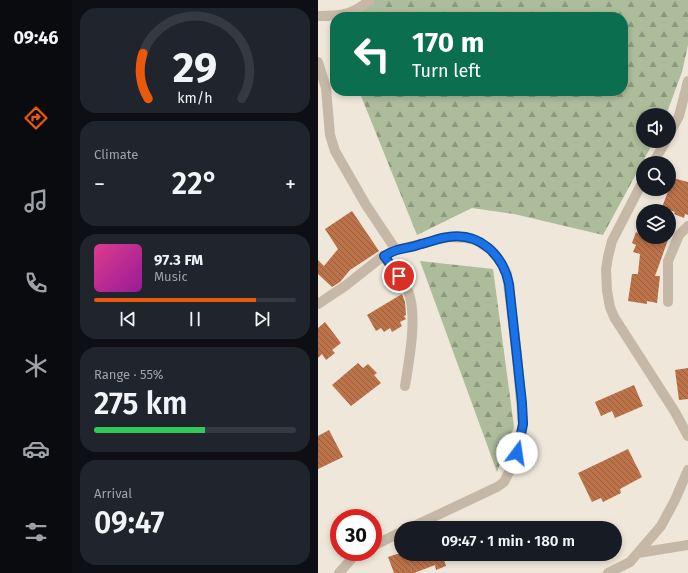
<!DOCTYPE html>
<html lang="en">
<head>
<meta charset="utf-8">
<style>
  body { margin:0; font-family:"Fira Sans",sans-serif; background:#20242c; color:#f1f3f6; height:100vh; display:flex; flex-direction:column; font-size:15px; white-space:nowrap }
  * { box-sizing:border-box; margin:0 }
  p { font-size:13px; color:#9ea1a6 }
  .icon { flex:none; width:22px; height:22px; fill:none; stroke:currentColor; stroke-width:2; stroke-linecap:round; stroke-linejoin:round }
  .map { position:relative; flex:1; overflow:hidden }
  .panel { display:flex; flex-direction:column; gap:8px; padding:8px; background:#0d0f14; width:246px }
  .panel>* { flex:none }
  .guide { position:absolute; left:12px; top:12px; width:298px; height:84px; border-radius:16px; box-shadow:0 2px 6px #0003; background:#0b6e4f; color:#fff; overflow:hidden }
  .tools { position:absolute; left:318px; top:108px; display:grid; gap:8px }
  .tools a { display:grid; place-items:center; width:40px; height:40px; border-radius:50%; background:#171b24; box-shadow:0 2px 6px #0003; font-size:20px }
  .speed { position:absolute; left:12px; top:509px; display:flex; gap:8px; font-size:20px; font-weight:700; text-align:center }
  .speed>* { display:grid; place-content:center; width:52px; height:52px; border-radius:50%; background:#171b24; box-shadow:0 2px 6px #0003; line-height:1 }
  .speed .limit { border:6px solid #d22; background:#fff; color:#111 }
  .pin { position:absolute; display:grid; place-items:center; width:34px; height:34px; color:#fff; margin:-17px; border:2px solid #fff; border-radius:50%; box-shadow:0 1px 4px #0007 }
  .me { position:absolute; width:44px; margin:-22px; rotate:14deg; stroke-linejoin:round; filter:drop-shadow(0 0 3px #0008) }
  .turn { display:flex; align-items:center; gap:14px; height:84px; padding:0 16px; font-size:18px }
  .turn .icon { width:52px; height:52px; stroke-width:2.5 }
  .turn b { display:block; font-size:28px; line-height:34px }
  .big { font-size:30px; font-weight:600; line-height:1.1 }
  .panel .tile { flex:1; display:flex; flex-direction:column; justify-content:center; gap:6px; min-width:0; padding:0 14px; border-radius:16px; background:#20242c }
  .panel .dial { align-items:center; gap:0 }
  .dial svg { height:104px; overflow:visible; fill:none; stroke:#363941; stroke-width:7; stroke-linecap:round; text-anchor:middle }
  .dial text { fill:#f1f3f6; stroke:none }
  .song { display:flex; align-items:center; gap:12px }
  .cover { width:48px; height:48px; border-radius:6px; background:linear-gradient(135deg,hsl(330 70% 55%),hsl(300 70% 35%)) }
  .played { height:4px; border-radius:2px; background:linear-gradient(90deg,#ea580c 80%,#363941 80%) }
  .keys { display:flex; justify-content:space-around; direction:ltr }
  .heat { display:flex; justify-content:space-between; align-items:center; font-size:22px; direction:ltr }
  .charge { height:6px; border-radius:3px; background:linear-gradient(90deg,#34c759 55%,#363941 0) }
  .trip { position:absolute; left:76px; top:521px; width:228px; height:40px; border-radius:20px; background:#171b24; box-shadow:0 2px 6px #0003; font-weight:600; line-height:40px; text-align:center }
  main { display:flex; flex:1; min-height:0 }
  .tab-bar { display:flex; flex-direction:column; width:72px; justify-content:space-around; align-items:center; background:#090b0e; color:#9ea1a6 }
  .tab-bar .icon { width:28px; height:28px }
  .tab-bar .current { color:#ea580c }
  .tab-bar b { font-size:18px; color:#f1f3f6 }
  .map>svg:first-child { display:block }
</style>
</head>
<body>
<main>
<nav class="tab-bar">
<b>09:46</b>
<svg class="icon current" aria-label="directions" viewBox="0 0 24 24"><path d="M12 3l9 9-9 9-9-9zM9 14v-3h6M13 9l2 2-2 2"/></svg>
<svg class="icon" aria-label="music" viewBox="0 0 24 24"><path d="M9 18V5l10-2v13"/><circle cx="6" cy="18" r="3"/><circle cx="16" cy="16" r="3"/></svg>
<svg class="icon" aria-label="phone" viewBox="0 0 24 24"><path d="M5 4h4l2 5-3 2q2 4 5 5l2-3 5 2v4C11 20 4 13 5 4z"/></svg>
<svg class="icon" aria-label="climate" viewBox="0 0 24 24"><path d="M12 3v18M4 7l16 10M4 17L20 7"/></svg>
<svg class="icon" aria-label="car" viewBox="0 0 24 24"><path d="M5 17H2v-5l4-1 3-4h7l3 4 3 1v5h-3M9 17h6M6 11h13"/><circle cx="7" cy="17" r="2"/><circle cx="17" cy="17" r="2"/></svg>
<svg class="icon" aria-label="filters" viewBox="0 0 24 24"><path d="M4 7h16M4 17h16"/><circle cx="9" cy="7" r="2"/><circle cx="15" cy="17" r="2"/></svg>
</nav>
<section class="panel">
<div class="tile dial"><svg viewBox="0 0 100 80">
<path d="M14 69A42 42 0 1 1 86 69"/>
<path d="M14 69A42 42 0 0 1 10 34" stroke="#ea580c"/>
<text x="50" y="56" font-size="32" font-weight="700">29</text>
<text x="50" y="72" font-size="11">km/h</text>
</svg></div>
<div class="tile"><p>Climate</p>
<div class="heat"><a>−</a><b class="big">22°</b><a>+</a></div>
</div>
<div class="tile">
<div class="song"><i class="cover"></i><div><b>97.3 FM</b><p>Music</p></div></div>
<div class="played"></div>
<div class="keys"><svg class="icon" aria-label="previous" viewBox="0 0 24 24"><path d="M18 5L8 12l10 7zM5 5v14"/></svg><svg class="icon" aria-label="pause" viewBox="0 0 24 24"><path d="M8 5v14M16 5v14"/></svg><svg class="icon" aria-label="next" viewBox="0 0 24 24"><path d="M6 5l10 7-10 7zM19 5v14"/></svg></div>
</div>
<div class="tile"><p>Range · 55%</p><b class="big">275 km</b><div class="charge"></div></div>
<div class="tile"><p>Arrival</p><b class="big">09:47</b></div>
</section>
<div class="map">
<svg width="370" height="573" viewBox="0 0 370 573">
  <defs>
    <pattern id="forest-firs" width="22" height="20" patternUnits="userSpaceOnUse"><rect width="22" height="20" fill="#adbc9b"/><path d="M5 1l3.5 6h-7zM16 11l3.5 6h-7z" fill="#8d997e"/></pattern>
    <pattern id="building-back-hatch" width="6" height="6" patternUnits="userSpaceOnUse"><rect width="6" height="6" fill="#bc734a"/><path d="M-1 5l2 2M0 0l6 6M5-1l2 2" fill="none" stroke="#995f3d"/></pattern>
  </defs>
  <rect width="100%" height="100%" fill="#efe7d9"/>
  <path fill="url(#forest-firs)" d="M44 0H370V45L364 72 348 115H325V141H336L285 235 196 214 154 208 99 235 41 91H305V17H26Z
    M102 261 175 269 196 427 179 472Z"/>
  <path fill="url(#building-back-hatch)" d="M351 177 370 182V215L367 214 366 218 356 214 357 212 344 207 351 189Z
    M34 211 61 251 32 270 22 282 14 287 0 274V260L6 266 20 249 7 229Z
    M318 232 325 235V237H351L337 276H342L339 303 329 301V304L310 301 314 274H320L322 254 315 252 318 245 314 243Z
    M84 294 87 302 88 315 86 316 88 319 82 322 84 326 74 332 72 328 66 332 63 328 58 331 49 315Z
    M7 322 23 343 14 350 17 353 8 360 4 354 0 358V328Z
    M40 363 45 368 50 364 59 373 56 375 63 383 33 406 14 385Z
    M370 368V399L361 400 357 370Z
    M316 385 325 406 297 418 294 411 283 416 277 402Z
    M11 430 25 457 0 469V436Z
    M310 449 324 477 302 489 303 493 285 502 283 498 274 502 260 473Z
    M79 554H124L128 566 118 570 117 565 96 573H76L70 557Z"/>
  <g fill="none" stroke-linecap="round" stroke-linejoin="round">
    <path stroke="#c6b8a6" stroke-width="10" d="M0 16C23 16 34 15 52 0
      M0 62 8 88 12 135 17 151 48 205 78 250
      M351 135 361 116 370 81
      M335 163 348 141
      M325 181 294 241 290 257 288 269 289 291 292 307 296 317 357 412 370 436
      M65 256C74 267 84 278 90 291 100 315 91 361 87 386
      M350 302V261L361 235 370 226
      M0 304 27 286 65 256 78 250 131 237 148 238 158 240 173 250 184 264 189 274 199 356 205 424 203 439 194 466 186 482 179 487 92 528
      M55 546 83 532
      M320 553 370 545
      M21 573 36 556 44 552
      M290 573 312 562 343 526 357 500 370 470"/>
  </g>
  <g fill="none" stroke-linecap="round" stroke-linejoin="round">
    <defs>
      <path id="route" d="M81 276 66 256C70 254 75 251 79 250 87 248 95 247 103 244 112 242 121 238 130 237 162 232 185 255 191 284L204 403 205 424 199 453"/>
    </defs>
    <use href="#route" stroke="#114b97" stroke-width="10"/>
    <use href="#route" stroke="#1a73e8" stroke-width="7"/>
  </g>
</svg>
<div class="tools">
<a><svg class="icon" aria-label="sound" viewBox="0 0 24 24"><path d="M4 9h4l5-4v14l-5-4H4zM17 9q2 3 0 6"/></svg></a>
<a><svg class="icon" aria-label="search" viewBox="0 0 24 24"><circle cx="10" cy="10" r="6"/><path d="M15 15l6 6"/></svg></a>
<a><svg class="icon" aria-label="layers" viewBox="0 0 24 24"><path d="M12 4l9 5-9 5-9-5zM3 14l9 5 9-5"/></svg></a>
</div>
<div class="speed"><div class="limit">30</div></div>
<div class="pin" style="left:81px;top:276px;background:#d93025"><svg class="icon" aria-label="arrive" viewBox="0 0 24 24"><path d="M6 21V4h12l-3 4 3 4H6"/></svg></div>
<svg class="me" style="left:199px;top:453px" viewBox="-20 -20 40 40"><circle r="19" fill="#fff"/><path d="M0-13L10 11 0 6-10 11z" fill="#1a73e8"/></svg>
<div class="trip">09:47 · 1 min · 180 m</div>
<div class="guide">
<div class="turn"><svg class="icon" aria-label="left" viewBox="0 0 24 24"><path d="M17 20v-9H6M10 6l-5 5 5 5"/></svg><div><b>170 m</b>Turn left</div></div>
</div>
</div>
</main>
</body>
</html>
